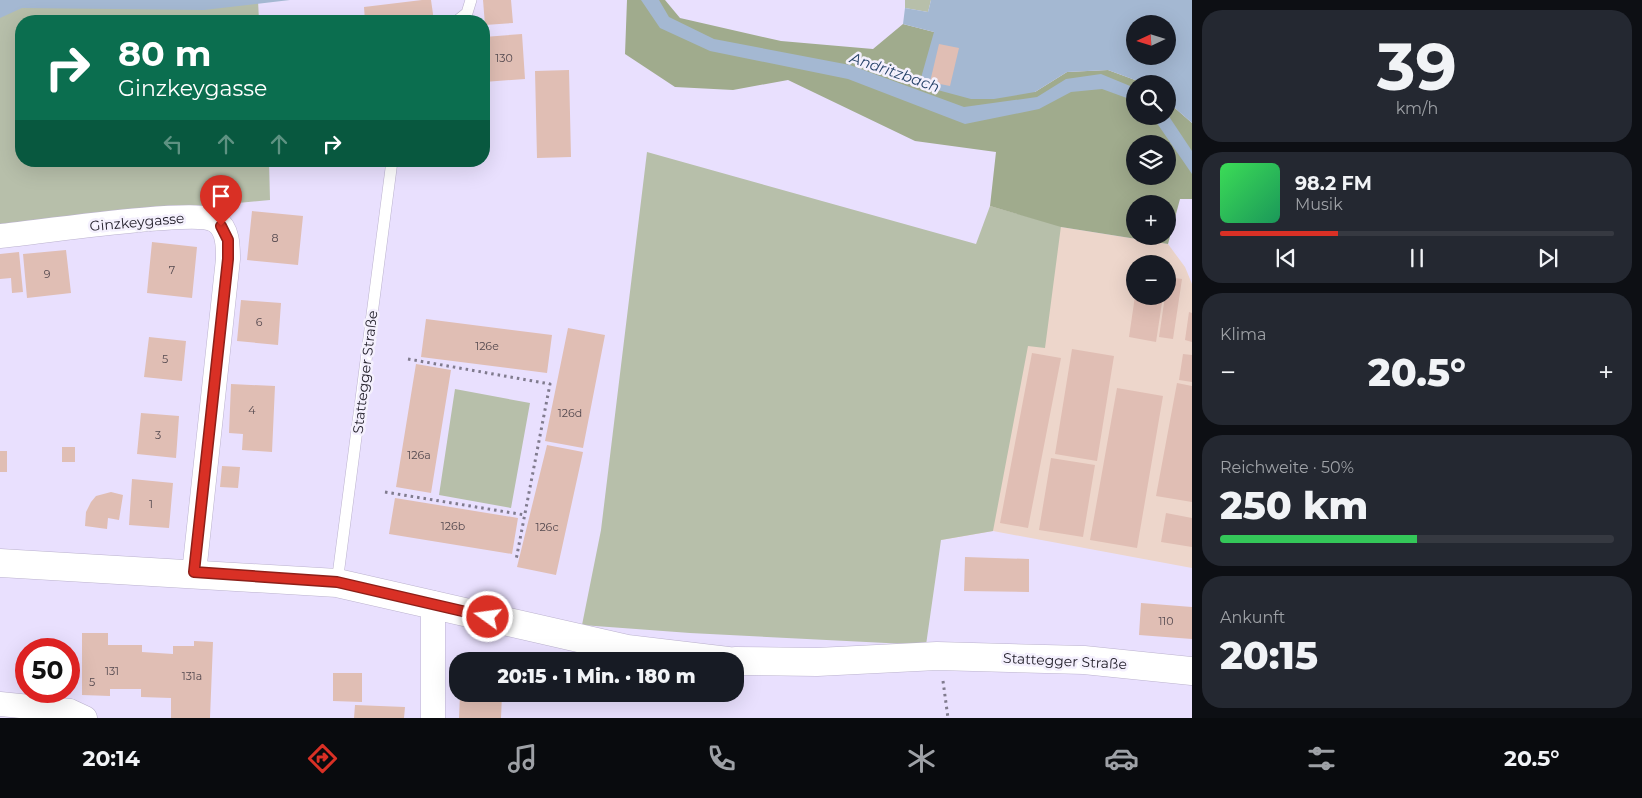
<!DOCTYPE html>
<html lang="de">
<head>
<meta charset="utf-8">
<style>
  body { margin:0; font-family:Montserrat,sans-serif; background:#242831; color:#f1f3f6; height:100vh; display:flex; flex-direction:column; font-size:19px; white-space:nowrap }
  * { box-sizing:border-box; margin:0 }
  p { font-size:16px; color:#9ea1a6 }
  .icon { flex:none; width:28px; height:28px; fill:none; stroke:currentColor; stroke-width:2; stroke-linecap:round; stroke-linejoin:round }
  .map { position:relative; flex:1; overflow:hidden }
  .drawer { display:flex; flex-direction:column; gap:10px; padding:10px; background:#0d0f14; width:450px }
  .drawer>* { flex:none }
  .banner { position:absolute; left:15px; top:15px; width:475px; height:152px; border-radius:20px; box-shadow:0 5px 20px #0002; background:#0b6e4f; color:#fff; overflow:hidden }
  .needle { width:32px; rotate:266deg }
  .controls { position:absolute; left:1126px; top:15px; display:grid; gap:10px }
  .controls a { display:grid; place-items:center; width:50px; height:50px; border-radius:50%; background:#171b24; box-shadow:0 5px 20px #0002; font-size:25px }
  .speed { position:absolute; left:15px; top:638px; display:flex; gap:10px; font-size:25px; font-weight:700; text-align:center }
  .speed>* { display:grid; place-content:center; width:65px; height:65px; border-radius:50%; background:#171b24; box-shadow:0 5px 20px #0002; line-height:1 }
  .speed .limit { border:8px solid #d22; background:#fff; color:#111 }
  .pin { position:absolute; display:grid; place-items:center; width:42px; height:42px; color:#fff; margin:-51px -21px; border-radius:50% 50% 50% 0; rotate:-45deg; box-shadow:0 0 5px #0007 }
  .pin .icon { rotate:45deg }
  .me { position:absolute; width:55px; margin:-28px; rotate:284deg; stroke-linejoin:round; filter:drop-shadow(0 0 4px #0008) }
  .turn { display:flex; align-items:center; gap:18px; height:105px; padding:0 20px; font-size:22px }
  .turn .icon { width:65px; height:65px; stroke-width:2.5 }
  .turn b { display:block; font-size:35px; line-height:42px }
  .lanes { display:flex; align-items:center; height:48px; padding:0 20px; background:#0003; justify-content:center; gap:25px; direction:ltr }
  .lanes .off { opacity:.35 }
  .big { font-size:38px; font-weight:800; line-height:1.1 }
  .drawer .tile { flex:1; display:flex; flex-direction:column; justify-content:center; gap:8px; min-width:0; padding:0 18px; border-radius:20px; background:#242831 }
  .drawer .dial { align-items:center; gap:0 }
  .dial b { font-size:65px; line-height:1 }
  .song { display:flex; align-items:center; gap:15px }
  .cover { width:60px; height:60px; border-radius:8px; background:linear-gradient(135deg,hsl(130 70% 55%),hsl(150 70% 35%)) }
  .played { height:5px; border-radius:2px; background:linear-gradient(90deg,#d93025 30%,#363941 30%) }
  .keys { display:flex; justify-content:space-around; direction:ltr }
  .heat { display:flex; justify-content:space-between; align-items:center; font-size:28px; direction:ltr }
  .charge { height:8px; border-radius:4px; background:linear-gradient(90deg,#34c759 50%,#363941 0) }
  .trip { position:absolute; left:449px; top:652px; width:295px; height:50px; border-radius:20px; background:#171b24; box-shadow:0 5px 20px #0002; font-weight:800; line-height:50px; text-align:center }
  .menu { display:flex; height:80px; justify-content:space-around; align-items:center; background:#090b0e; color:#9ea1a6 }
  .menu .icon { width:35px; height:35px }
  .menu .current { color:#d93025 }
  .menu b { font-size:22px; color:#f1f3f6 }
  main { display:flex; flex:1; min-height:0 }
  .map>svg:first-child { display:block }
</style>
</head>
<body>
<main>
<div class="map">
<svg width="1192" height="718" viewBox="0 0 1192 718">
  <rect width="100%" height="100%" fill="#e9e0fe"/>
  <path fill="#edd6cb" fill-rule="evenodd" d="M990 206 1061 227 1168 244 1185 267 1192 284V568L993 531 941 540ZM1135 264H1168V296H1135Z"/>
  <path fill="#b7bfaa" d="M0 0H258L259 21H21V161H269L270 200 0 226Z
    M905 0H931L928 12 905 8Z
    M647 152 976 244 990 206 1061 226 1045 348 1028 346 993 531 941 540 926 645 690 633 582 625 601 530Z
    M455 389 530 403 511 508 439 495Z"/>
  <path fill="#a0ab8d" fill-rule="evenodd" d="M627 0H665L680 18 781 41 873 49 903 24 934 32 1035 92 1067 72 1108 70 1146 84H1135V116H1168V102L1192 123V199H1180L1168 244 1061 227 990 206 996 152 915 141 788 80 733 90 675 87 625 54ZM1135 144H1168V176H1135ZM1135 204H1168V236H1135Z"/>
  <path fill="#a4b8d2" fill-rule="evenodd" d="M0 0H290L204 10 22 8 0 18Z
    M641 0H659L669 17 714 39 850 65 964 107 1037 97 1066 79 1101 74 1135 88V101L1102 89 1071 92 1039 109 965 124 848 79 710 51 660 28Z
    M931 0H1192V123L1168 102V84H1146L1108 70 1067 72 1035 92 994 99H971L919 85 934 32 903 24 905 8 928 12ZM1135 24H1168V56H1135Z
    M1168 115 1192 151V174L1152 116Z"/>
  <path fill="#e0beb4" d="M422 0H431L434 21H365L364 7Z
    M483 0H511L513 23 485 25Z
    M522 34 525 79 484 82V37Z
    M939 44 959 48 950 86 930 82Z
    M569 70 571 157 537 158 535 71Z
    M252 211 303 216 298 265 247 260Z
    M152 242 197 247 192 298 147 293Z
    M66 250 71 293 27 298 23 254Z
    M19 252 23 292 12 293 11 278 0 279V254Z
    M1168 277 1182 279 1173 339 1159 337 1165 296H1168Z
    M1135 296H1163L1156 342 1129 337Z
    M241 300 281 303 278 345 237 341Z
    M1189 312 1192 313V342L1185 340Z
    M426 319 552 335 547 373 421 357Z
    M568 328 605 335 583 448 545 441Z
    M149 337 186 341 182 381 144 377Z
    M1072 349 1114 356 1097 461 1055 454Z
    M1032 353 1061 358 1028 528 1000 523Z
    M1183 354 1192 355V382L1179 380Z
    M416 364 451 370 431 493 396 487Z
    M1177 383 1192 386V502L1156 496Z
    M231 384 275 386 272 452 242 450 243 434 229 433Z
    M1117 388 1163 396 1137 548 1090 540Z
    M141 413 179 416 176 458 137 454Z
    M547 445 583 452 556 575 517 567Z
    M62 447H75V462H62Z
    M0 451H7V472H0Z
    M1051 458 1095 465 1083 537 1039 530Z
    M222 466 240 467 238 488 220 487Z
    M132 479 173 483 169 528 129 525Z
    M111 492 123 495 119 520 108 518 107 529 85 526 86 512 91 502 96 496Z
    M395 498 518 518 512 554 389 534Z
    M1166 513 1192 518V547L1161 542Z
    M965 557 1029 559V592L964 591Z
    M1141 603 1192 607V639L1139 635Z
    M82 633H108V645H142V652L173 654V646H194V641L213 642 210 718H171V698L141 697V689H110V696L82 695Z
    M333 673H362V702L333 701Z
    M460 694H502L501 718H459Z
    M355 705 405 707 404 718H354Z"/>
  <g fill="none" stroke-linecap="round" stroke-linejoin="round">
    <defs>
      <path id="lane" d="M457 21 467 13 471 0
        M337 583 392 161"/>
      <path id="street" d="M0 236C33 233 197 208 216 221 228 229 228 246 228 259L194 573
        M0 704 70 711 85 718
        M433 718V603"/>
      <path id="secondary" d="M0 563 337 583 627 649 728 661
        M735 661 817 662 937 656 1084 660 1192 671"/>
    </defs>
    <use href="#lane" stroke="#bbb2ce" stroke-width="12"/>
    <use href="#street" stroke="#bbb2ce" stroke-width="25"/>
    <use href="#secondary" stroke="#bbb2ce" stroke-width="29"/>
    <path stroke="#807b8e" stroke-width="3" stroke-dasharray="2.5 4" stroke-linecap="butt" d="M408 359 550 384 516 560
      M385 492 525 515
      M943 681 948 718"/>
    <use href="#lane" stroke="#fff" stroke-width="11"/>
    <use href="#street" stroke="#fff" stroke-width="24"/>
    <use href="#secondary" stroke="#fff" stroke-width="28"/>
  </g>
  <g fill="none" stroke-linecap="round" stroke-linejoin="round">
    <defs>
      <path id="route" d="M221 226 228 240V259L194 572 337 582 488 617"/>
    </defs>
    <use href="#route" stroke="#8d1f18" stroke-width="12"/>
    <use href="#route" stroke="#d93025" stroke-width="9"/>
  </g>
  <g text-anchor="middle" dominant-baseline="central" stroke-width="5" stroke-linejoin="round" paint-order="stroke">
    <g font-size="11" fill="#54494f">
      <text x="504" y="58">130</text>
      <text x="275" y="238">8</text>
      <text x="172" y="270">7</text>
      <text x="47" y="274">9</text>
      <text x="259" y="322">6</text>
      <text x="487" y="346">126e</text>
      <text x="165" y="359">5</text>
      <text x="252" y="410">4</text>
      <text x="570" y="413">126d</text>
      <text x="158" y="435">3</text>
      <text x="419" y="455">126a</text>
      <text x="151" y="504">1</text>
      <text x="453" y="526">126b</text>
      <text x="547" y="527">126c</text>
      <text x="1166" y="621">110</text>
      <text x="112" y="671">131</text>
      <text x="192" y="676">131a</text>
      <text x="92" y="682">5</text>
    </g>
    <g font-size="14" fill="#25222d" stroke="#f4f0fd">
      <text transform="translate(137 222) rotate(-5)">Ginzkeygasse</text>
      <text transform="translate(365 372) rotate(-83)">Stattegger Straße</text>
      <text transform="translate(1065 661) rotate(3)">Stattegger Straße</text>
    </g>
    <g font-size="15" font-style="italic" fill="#274369" stroke="#f4f0fd">
      <text transform="translate(895 72) rotate(19)">Andritzbach</text>
    </g>
  </g>
</svg>
<div class="controls">
<a><svg class="needle" viewBox="-14 -14 28 28"><path d="M0-13l5 13h-10z" fill="#e53935"/><path d="M0 13l5-13h-10z" fill="#9ea1a6"/></svg></a>
<a><svg class="icon" aria-label="search" viewBox="0 0 24 24"><circle cx="10" cy="10" r="6"/><path d="M15 15l6 6"/></svg></a>
<a><svg class="icon" aria-label="layers" viewBox="0 0 24 24"><path d="M12 4l9 5-9 5-9-5zM3 14l9 5 9-5"/></svg></a>
<a>+</a>
<a>−</a>
</div>
<div class="speed"><div class="limit">50</div></div>
<div class="pin" style="left:221px;top:226px;background:#d93025"><svg class="icon" aria-label="arrive" viewBox="0 0 24 24"><path d="M6 21V4h12l-3 4 3 4H6"/></svg></div>
<svg class="me" style="left:488px;top:617px" viewBox="-20 -20 40 40"><circle r="17" fill="#d93025" stroke="#fff" stroke-width="3"/><path d="M0-11L8 9 0 5-8 9z" fill="#fff"/></svg>
<div class="trip">20:15 · 1 Min. · 180 m</div>
<div class="banner">
<div class="turn"><svg class="icon" aria-label="right" viewBox="0 0 24 24"><path d="M7 20v-9h11M14 6l5 5-5 5"/></svg><div><b>80 m</b>Ginzkeygasse</div></div>
<div class="lanes"><svg class="icon off" aria-label="left" viewBox="0 0 24 24"><path d="M17 20v-9H6M10 6l-5 5 5 5"/></svg><svg class="icon off" aria-label="ahead" viewBox="0 0 24 24"><path d="M12 20V5M6 11l6-6 6 6"/></svg><svg class="icon off" aria-label="ahead" viewBox="0 0 24 24"><path d="M12 20V5M6 11l6-6 6 6"/></svg><svg class="icon" aria-label="right" viewBox="0 0 24 24"><path d="M7 20v-9h11M14 6l5 5-5 5"/></svg></div>
</div>
</div>
<section class="drawer">
<div class="tile dial"><b>39</b><p>km/h</p></div>
<div class="tile">
<div class="song"><i class="cover"></i><div><b>98.2 FM</b><p>Musik</p></div></div>
<div class="played"></div>
<div class="keys"><svg class="icon" aria-label="previous" viewBox="0 0 24 24"><path d="M18 5L8 12l10 7zM5 5v14"/></svg><svg class="icon" aria-label="pause" viewBox="0 0 24 24"><path d="M8 5v14M16 5v14"/></svg><svg class="icon" aria-label="next" viewBox="0 0 24 24"><path d="M6 5l10 7-10 7zM19 5v14"/></svg></div>
</div>
<div class="tile"><p>Klima</p>
<div class="heat"><a>−</a><b class="big">20.5°</b><a>+</a></div>
</div>
<div class="tile"><p>Reichweite · 50%</p><b class="big">250 km</b><div class="charge"></div></div>
<div class="tile"><p>Ankunft</p><b class="big">20:15</b></div>
</section>
</main>
<nav class="menu">
<b>20:14</b>
<svg class="icon current" aria-label="directions" viewBox="0 0 24 24"><path d="M12 3l9 9-9 9-9-9zM9 14v-3h6M13 9l2 2-2 2"/></svg>
<svg class="icon" aria-label="music" viewBox="0 0 24 24"><path d="M9 18V5l10-2v13"/><circle cx="6" cy="18" r="3"/><circle cx="16" cy="16" r="3"/></svg>
<svg class="icon" aria-label="phone" viewBox="0 0 24 24"><path d="M5 4h4l2 5-3 2q2 4 5 5l2-3 5 2v4C11 20 4 13 5 4z"/></svg>
<svg class="icon" aria-label="climate" viewBox="0 0 24 24"><path d="M12 3v18M4 7l16 10M4 17L20 7"/></svg>
<svg class="icon" aria-label="car" viewBox="0 0 24 24"><path d="M5 17H2v-5l4-1 3-4h7l3 4 3 1v5h-3M9 17h6M6 11h13"/><circle cx="7" cy="17" r="2"/><circle cx="17" cy="17" r="2"/></svg>
<svg class="icon" aria-label="filters" viewBox="0 0 24 24"><path d="M4 7h16M4 17h16"/><circle cx="9" cy="7" r="2"/><circle cx="15" cy="17" r="2"/></svg>
<b>20.5°</b>
</nav>
</body>
</html>
